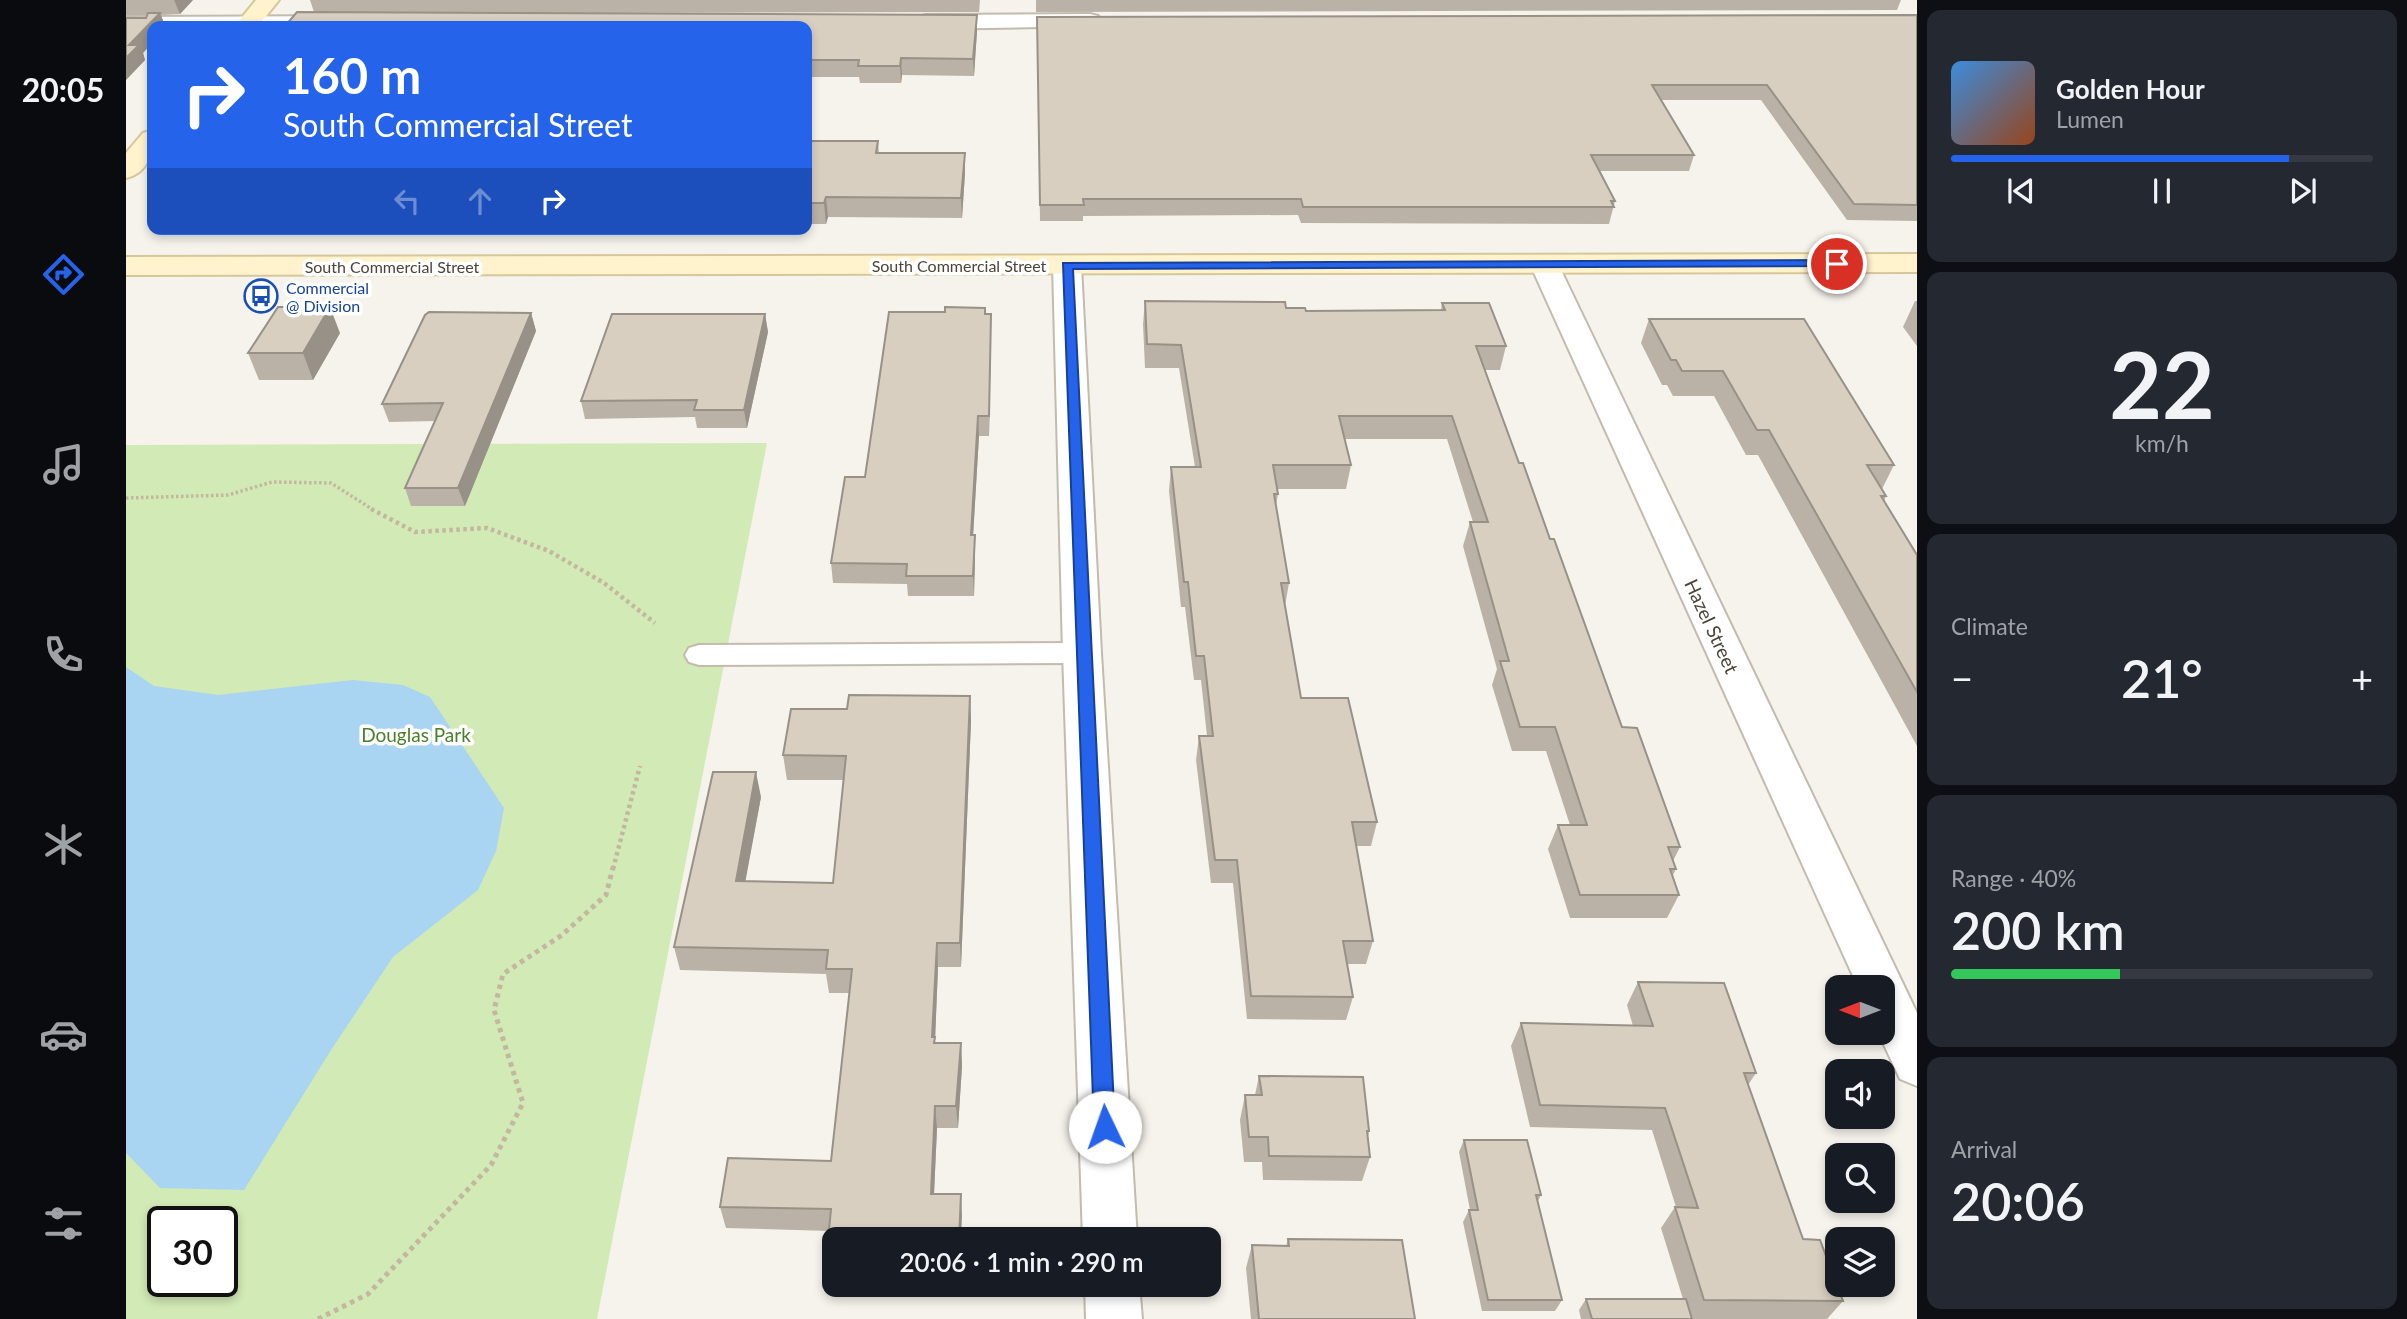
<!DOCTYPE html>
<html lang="en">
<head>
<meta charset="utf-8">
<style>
  body { margin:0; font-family:Lato,sans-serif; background:#242831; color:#f1f3f6; height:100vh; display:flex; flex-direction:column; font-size:26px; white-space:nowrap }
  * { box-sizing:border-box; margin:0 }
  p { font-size:23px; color:#9ea1a6 }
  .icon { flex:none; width:38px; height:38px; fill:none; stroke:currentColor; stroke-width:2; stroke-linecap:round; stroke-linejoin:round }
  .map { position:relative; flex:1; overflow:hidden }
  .side { display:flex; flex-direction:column; gap:10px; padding:10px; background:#0d0f14; width:490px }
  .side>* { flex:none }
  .guide { position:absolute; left:21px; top:21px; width:665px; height:214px; border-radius:14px; box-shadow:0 4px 10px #0003; background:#2563eb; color:#fff; overflow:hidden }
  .needle { width:46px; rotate:270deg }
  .buttons { position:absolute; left:1699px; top:975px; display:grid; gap:14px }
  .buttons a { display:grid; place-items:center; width:70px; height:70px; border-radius:14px; background:#171b24; box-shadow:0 4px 10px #0003; font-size:35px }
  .speed { position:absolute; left:21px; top:1206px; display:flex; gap:14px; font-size:35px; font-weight:700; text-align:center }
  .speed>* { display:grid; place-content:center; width:91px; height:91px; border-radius:50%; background:#171b24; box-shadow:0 4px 10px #0003; line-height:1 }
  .speed .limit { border:4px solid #111; border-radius:10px; background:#fff; color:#111 }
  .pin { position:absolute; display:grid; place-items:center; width:60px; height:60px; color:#fff; margin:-30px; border:4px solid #fff; border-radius:50%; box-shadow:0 2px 7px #0007 }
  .me { position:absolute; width:77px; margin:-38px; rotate:357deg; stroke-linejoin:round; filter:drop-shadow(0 0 5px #0008) }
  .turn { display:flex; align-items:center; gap:24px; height:147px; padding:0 21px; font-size:32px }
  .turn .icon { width:91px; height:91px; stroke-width:2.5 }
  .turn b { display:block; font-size:49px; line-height:60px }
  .lanes { display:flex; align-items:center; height:66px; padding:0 21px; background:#0003; justify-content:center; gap:35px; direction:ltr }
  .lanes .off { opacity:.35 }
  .big { font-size:52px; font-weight:600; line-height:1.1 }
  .side .tile { flex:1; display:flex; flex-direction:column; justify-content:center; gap:10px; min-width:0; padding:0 24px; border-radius:14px; background:#242831 }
  .side .dial { align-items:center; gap:0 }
  .dial b { font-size:91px; line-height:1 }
  .song { display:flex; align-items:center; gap:21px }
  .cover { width:84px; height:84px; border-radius:10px; background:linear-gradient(135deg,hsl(210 70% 55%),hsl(20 70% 35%)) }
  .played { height:7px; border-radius:4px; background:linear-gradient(90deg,#2563eb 80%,#363941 80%) }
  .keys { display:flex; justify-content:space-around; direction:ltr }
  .heat { display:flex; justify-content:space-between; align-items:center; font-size:38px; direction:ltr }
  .charge { height:10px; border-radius:5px; background:linear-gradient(90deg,#34c759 40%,#363941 0) }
  .trip { position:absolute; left:696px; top:1227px; width:399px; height:70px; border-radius:14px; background:#171b24; box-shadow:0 4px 10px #0003; font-weight:600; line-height:70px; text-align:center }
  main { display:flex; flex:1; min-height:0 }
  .tabs { display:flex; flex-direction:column; width:126px; justify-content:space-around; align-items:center; background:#090b0e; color:#9ea1a6 }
  .tabs .icon { width:49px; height:49px }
  .tabs .current { color:#2563eb }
  .tabs b { font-size:32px; color:#f1f3f6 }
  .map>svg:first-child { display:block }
</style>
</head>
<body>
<main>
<nav class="tabs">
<b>20:05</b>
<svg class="icon current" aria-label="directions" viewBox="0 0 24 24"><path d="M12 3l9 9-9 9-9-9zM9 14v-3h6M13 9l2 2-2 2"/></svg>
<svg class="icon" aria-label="music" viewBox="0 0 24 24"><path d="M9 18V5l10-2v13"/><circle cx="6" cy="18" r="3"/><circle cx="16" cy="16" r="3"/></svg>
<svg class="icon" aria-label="phone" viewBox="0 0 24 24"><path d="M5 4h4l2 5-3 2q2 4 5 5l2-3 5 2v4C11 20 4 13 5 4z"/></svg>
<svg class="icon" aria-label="climate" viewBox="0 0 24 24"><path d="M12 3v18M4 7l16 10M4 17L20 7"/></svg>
<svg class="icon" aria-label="car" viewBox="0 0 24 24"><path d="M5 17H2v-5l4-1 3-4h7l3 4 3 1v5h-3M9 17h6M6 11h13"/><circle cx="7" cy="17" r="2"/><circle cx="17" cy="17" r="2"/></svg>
<svg class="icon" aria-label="filters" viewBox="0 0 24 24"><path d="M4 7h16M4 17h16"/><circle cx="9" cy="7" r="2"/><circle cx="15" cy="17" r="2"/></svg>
</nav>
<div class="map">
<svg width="1791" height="1319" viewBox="0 0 1791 1319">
  <rect width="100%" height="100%" fill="#f6f3ec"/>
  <path fill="#d2eab5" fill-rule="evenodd" d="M641 443 471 1319H0V445ZM37 1222H96V1281H37Z"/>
  <path fill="#a9d4f2" d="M0 667 28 686 92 695 227 680 277 685 304 697 378 808 370 851 352 890 267 957 205 1050 118 1190 34 1188 0 1153Z"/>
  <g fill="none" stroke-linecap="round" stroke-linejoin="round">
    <defs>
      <path id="lane" d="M956 643 966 646 970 653 966 660 956 663 573 665 563 662 559 655 563 648 573 645Z"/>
      <path id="street" d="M964 14 972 16 975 21 972 26 800 29 792 27 789 22 792 17 800 15Z
        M215 16 223 18 226 23 224 26H26V31H0V17Z
        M1418 255 1428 258 1432 264 1791 1013V1086L1774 1079 1752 1032H1757V987H1732L1404 264 1408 258Z
        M941 256 951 259 955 265 975 653 1011 1239H957L937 653 927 265 931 259Z
        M959 1284H1013L1016 1319H960Z"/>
      <path id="secondary" d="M130 0H153L132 26H109Z
        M26 130C27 151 24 172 0 178V153L17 133Z
        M1791 254V272L0 275V257Z"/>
    </defs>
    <use href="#lane" stroke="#c2bbae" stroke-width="4"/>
    <use href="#street" stroke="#c2bbae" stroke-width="4"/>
    <use href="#secondary" stroke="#d6c79b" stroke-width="4"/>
    <path stroke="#c4b79f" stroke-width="3.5" stroke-dasharray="2.5 2.5" stroke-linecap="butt" d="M0 498 102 495 146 482 205 483 249 511"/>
    <path stroke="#c4b79f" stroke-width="4.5" stroke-dasharray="3.5 3.5" stroke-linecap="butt" d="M245 509 289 532 361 528 423 551 478 583 529 623
      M487 869 514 766"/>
    <path stroke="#c4b79f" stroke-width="5" stroke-dasharray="4.5 4.5" stroke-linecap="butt" d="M192 1319 242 1294 365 1165 397 1103 368 1010 377 974 436 935 480 895 487 867"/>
    <use href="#lane" fill="#fff" fill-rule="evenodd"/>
    <use href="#street" fill="#fff" fill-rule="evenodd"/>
    <use href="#secondary" fill="#fff3cd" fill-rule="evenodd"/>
  </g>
  <path fill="#bab2a6" d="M0 0H67L54 14 35 15 39 26H26V43L17 53 19 60 0 80 22 15H0Z
    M184 0H854L853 12 465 13 851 31 848 76 776 75 775 83H734L733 77H681V26L188 12Z
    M910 0H1775L1771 10 910 12Z
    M1791 15V221L1721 220 1635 100H1535L1568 155 1563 171H1474L1489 201 1483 224 1175 223 1172 215 957 216V221H914L911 17Z
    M681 141H752L753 153H839V173L836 218 702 217 700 224H681Z
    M1019 301 1160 308 1180 311 1315 310 1316 303 1380 346 1374 370H1358L1393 463 1424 539 1496 727 1554 847 1547 861 1550 869 1547 875 1553 895 1541 918H1444L1422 849 1432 825H1444L1420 751H1386L1366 685 1371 669 1337 546 1344 522H1347L1321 439H1218L1225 465 1220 489H1151L1152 494 1150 506 1163 583 1159 606 1175 698 1251 822 1245 846H1230L1247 941 1240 964H1221L1227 997 1220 1020 1121 1019 1107 883H1085L1070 760 1073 736H1081L1075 680H1068L1059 607H1055L1043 491 1045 467H1069L1053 368H1019L1017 324Z
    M1789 301H1791V346L1777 327Z
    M819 312 865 314 863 436H853L847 535H849V554L848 596H782L781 584 707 583 705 563 739 477Z
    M405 313 410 331 339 506H285L279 488 309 421 263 422 256 404Z
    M639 314 642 332 621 428H571L569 417 459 419 455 401Z
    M1523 319 1768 465 1756 489 1760 496 1758 501 1791 555V746L1632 455H1620L1588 396H1547L1541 385H1536L1515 343Z
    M214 333 187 380H133L122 353Z
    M844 696 845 721 835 967H812L809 1041V1043H835L836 1066 832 1128H811L808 1194 836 1216 709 1239V1284H802L801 1293 704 1292 699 1272 703 1231 600 1228 594 1207 705 1161 723 993H703L700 974 554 970 548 947 635 797 619 881 707 883 718 780H661L657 755 721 709Z
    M1512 982 1630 1073 1622 1085 1677 1239 1717 1301 1701 1319H1455L1453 1310 1460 1299H1557L1535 1228 1549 1207H1550L1526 1130 1404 1127 1385 1046 1395 1023 1507 1026 1501 1005Z
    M1133 1076 1243 1131 1242 1136 1244 1157 1236 1181 1137 1180 1136 1162H1118L1114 1120 1119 1095H1129Z
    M1338 1140 1415 1195 1412 1201 1436 1300 1429 1311H1356L1337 1222 1343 1210H1344L1333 1152Z
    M1162 1239 1289 1319H1125L1120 1268 1126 1245 1160 1246Z"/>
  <path fill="#979187" d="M48 0H67L54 14Z
    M34 13 39 26H26V43L17 53 19 60 0 80V58L3 45Z
    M851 15V31L848 76 847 59Z
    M775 58 776 75 775 83 774 66Z
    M839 153V173L836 218 835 198Z
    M700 197 702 217 700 224 698 203Z
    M204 307 214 333 187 380 177 353Z
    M405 313 410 331 339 506 332 488Z
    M639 314 642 332 621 428 618 410Z
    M865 314V333L863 436V416Z
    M852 416 853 436 846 554 845 535Z
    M849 535V554L848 596 847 576Z
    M844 696 845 721 835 967 834 943Z
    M630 772 635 797 615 905 610 881Z
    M811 943 812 967 809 1041 810 1060 806 1037Z
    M835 1043 836 1066 832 1128 830 1106Z
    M809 1106 811 1128 807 1216 805 1194Z
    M835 1194 836 1216 835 1239H833Z"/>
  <path fill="#d8cfc1" stroke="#979187" stroke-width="2" d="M171 12 851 15 847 59 775 58 774 66H732L733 60H681V26H159Z
    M22 13H34L3 45H13L0 58V18H20Z
    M1791 15V205L1728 204 1641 85H1526L1568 155H1465L1489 201H1485L1488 207H1177L1175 199H957L958 205H914L911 17Z
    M681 141H752L750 153H839L835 198 700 197 698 203H681Z
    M1019 301 1159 302 1160 308H1179L1180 311 1319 310 1316 303H1363L1380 346H1350L1393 463H1397L1424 539H1428L1496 727 1511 728 1554 847H1542L1550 869H1544L1553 895H1454L1432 825H1461L1429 727H1394L1374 661H1383L1344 522H1362L1326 416H1213L1225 465H1147L1152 494H1148L1163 583H1155L1175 698H1222L1251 822H1226L1247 941H1217L1227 997 1125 996 1111 860H1089L1073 736H1087L1078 656H1070L1062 582H1058L1045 467H1075L1055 345 1021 344Z
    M152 307H204L177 353H122Z
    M819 307 859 308V314H865L863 416H852L845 535H849L847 576H780L781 564 705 563 719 477H739L763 312H819Z
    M303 312 405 313 332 488H279L317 403 256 404 299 315Z
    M486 314H639L618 410H568L571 400 455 401Z
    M1523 319H1678L1768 465H1741L1760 496H1755L1791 555V692L1643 430H1631L1597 371H1556L1550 360H1545Z
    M723 695 844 696 834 943H811L806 1037H809L808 1043H835L830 1106H809L805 1194H835L833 1239H709V1272H699L705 1209 594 1207 602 1158 705 1161 726 969H700L702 950 548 947 587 772H630L610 881 707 883 720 756 657 755 665 709H721Z
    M1512 982 1598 983 1630 1073H1618L1677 1239 1694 1240 1717 1301 1578 1300 1549 1207 1572 1208 1539 1108 1414 1105 1395 1023 1527 1026Z
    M1133 1076 1237 1077 1243 1131H1241L1244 1157 1143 1156 1142 1137H1123L1119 1095H1136Z
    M1338 1140H1401L1415 1195H1410L1436 1300H1362L1343 1210H1352Z
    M1162 1239 1276 1240 1289 1319H1133L1126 1245 1163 1246Z
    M1460 1299H1560L1566 1319H1466Z"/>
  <path fill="#2563eb" stroke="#184099" stroke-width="2" d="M1711 260 1715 261V266L947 269 989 1127 986 1134 979 1137 971 1134 968 1127 937 263Z"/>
  <defs>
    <symbol id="bus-ring" viewBox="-11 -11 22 22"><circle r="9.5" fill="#fff" stroke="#1a4fb4" stroke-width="1.5"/><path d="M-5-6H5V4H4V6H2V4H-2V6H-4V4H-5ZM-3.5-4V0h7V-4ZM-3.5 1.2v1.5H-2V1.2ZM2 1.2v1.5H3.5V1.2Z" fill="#1a4fb4"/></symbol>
  </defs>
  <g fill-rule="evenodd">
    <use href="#bus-ring" x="116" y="277" width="38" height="38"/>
  </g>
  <g text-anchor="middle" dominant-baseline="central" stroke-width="7" stroke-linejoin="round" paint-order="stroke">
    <g font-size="16" fill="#4b4439" stroke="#fff">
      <text x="833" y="265">South Commercial Street</text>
      <text x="266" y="266">South Commercial Street</text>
    </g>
    <g font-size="16" fill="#164399" stroke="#fff" text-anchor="start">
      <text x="160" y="287">Commercial<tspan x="160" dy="18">@ Division</tspan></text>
    </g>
    <g font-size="19" fill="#4b4439" stroke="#fff">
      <text transform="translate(1586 626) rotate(65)">Hazel Street</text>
    </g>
    <g font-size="19" fill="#4a7f2a" stroke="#fff">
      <text x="290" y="734">Douglas Park</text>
    </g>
  </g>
</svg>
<div class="buttons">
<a><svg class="needle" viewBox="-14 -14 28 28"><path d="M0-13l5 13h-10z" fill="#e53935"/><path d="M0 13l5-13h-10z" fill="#9ea1a6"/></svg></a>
<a><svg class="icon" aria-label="sound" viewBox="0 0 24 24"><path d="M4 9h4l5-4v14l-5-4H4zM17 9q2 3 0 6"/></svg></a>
<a><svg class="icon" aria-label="search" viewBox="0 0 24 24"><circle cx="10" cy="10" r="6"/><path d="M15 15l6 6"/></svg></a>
<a><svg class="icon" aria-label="layers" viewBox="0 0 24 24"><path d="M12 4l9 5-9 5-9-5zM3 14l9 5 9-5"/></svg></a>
</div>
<div class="speed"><div class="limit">30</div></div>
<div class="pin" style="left:1711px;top:264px;background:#d93025"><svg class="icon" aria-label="arrive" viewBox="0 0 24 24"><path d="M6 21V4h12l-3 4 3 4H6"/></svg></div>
<svg class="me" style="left:979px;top:1127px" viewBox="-20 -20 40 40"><circle r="19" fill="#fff"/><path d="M0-13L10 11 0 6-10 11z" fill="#2563eb"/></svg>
<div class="trip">20:06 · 1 min · 290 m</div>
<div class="guide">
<div class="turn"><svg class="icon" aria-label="right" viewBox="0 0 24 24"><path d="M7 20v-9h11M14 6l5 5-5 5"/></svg><div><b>160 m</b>South Commercial Street</div></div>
<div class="lanes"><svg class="icon off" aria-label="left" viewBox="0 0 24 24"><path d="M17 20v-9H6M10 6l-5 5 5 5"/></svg><svg class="icon off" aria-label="ahead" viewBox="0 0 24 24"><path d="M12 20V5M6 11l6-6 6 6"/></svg><svg class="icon" aria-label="right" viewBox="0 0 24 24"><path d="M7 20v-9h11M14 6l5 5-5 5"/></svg></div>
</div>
</div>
<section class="side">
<div class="tile">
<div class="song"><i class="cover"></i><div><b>Golden Hour</b><p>Lumen</p></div></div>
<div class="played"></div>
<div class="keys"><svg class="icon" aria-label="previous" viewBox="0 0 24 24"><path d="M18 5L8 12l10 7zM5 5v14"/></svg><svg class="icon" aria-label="pause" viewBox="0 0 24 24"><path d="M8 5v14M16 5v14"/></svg><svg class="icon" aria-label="next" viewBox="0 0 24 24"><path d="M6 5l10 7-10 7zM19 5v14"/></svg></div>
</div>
<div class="tile dial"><b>22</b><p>km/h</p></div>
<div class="tile"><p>Climate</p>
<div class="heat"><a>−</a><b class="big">21°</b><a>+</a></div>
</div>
<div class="tile"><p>Range · 40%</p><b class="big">200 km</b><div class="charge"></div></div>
<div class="tile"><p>Arrival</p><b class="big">20:06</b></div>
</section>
</main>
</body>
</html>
